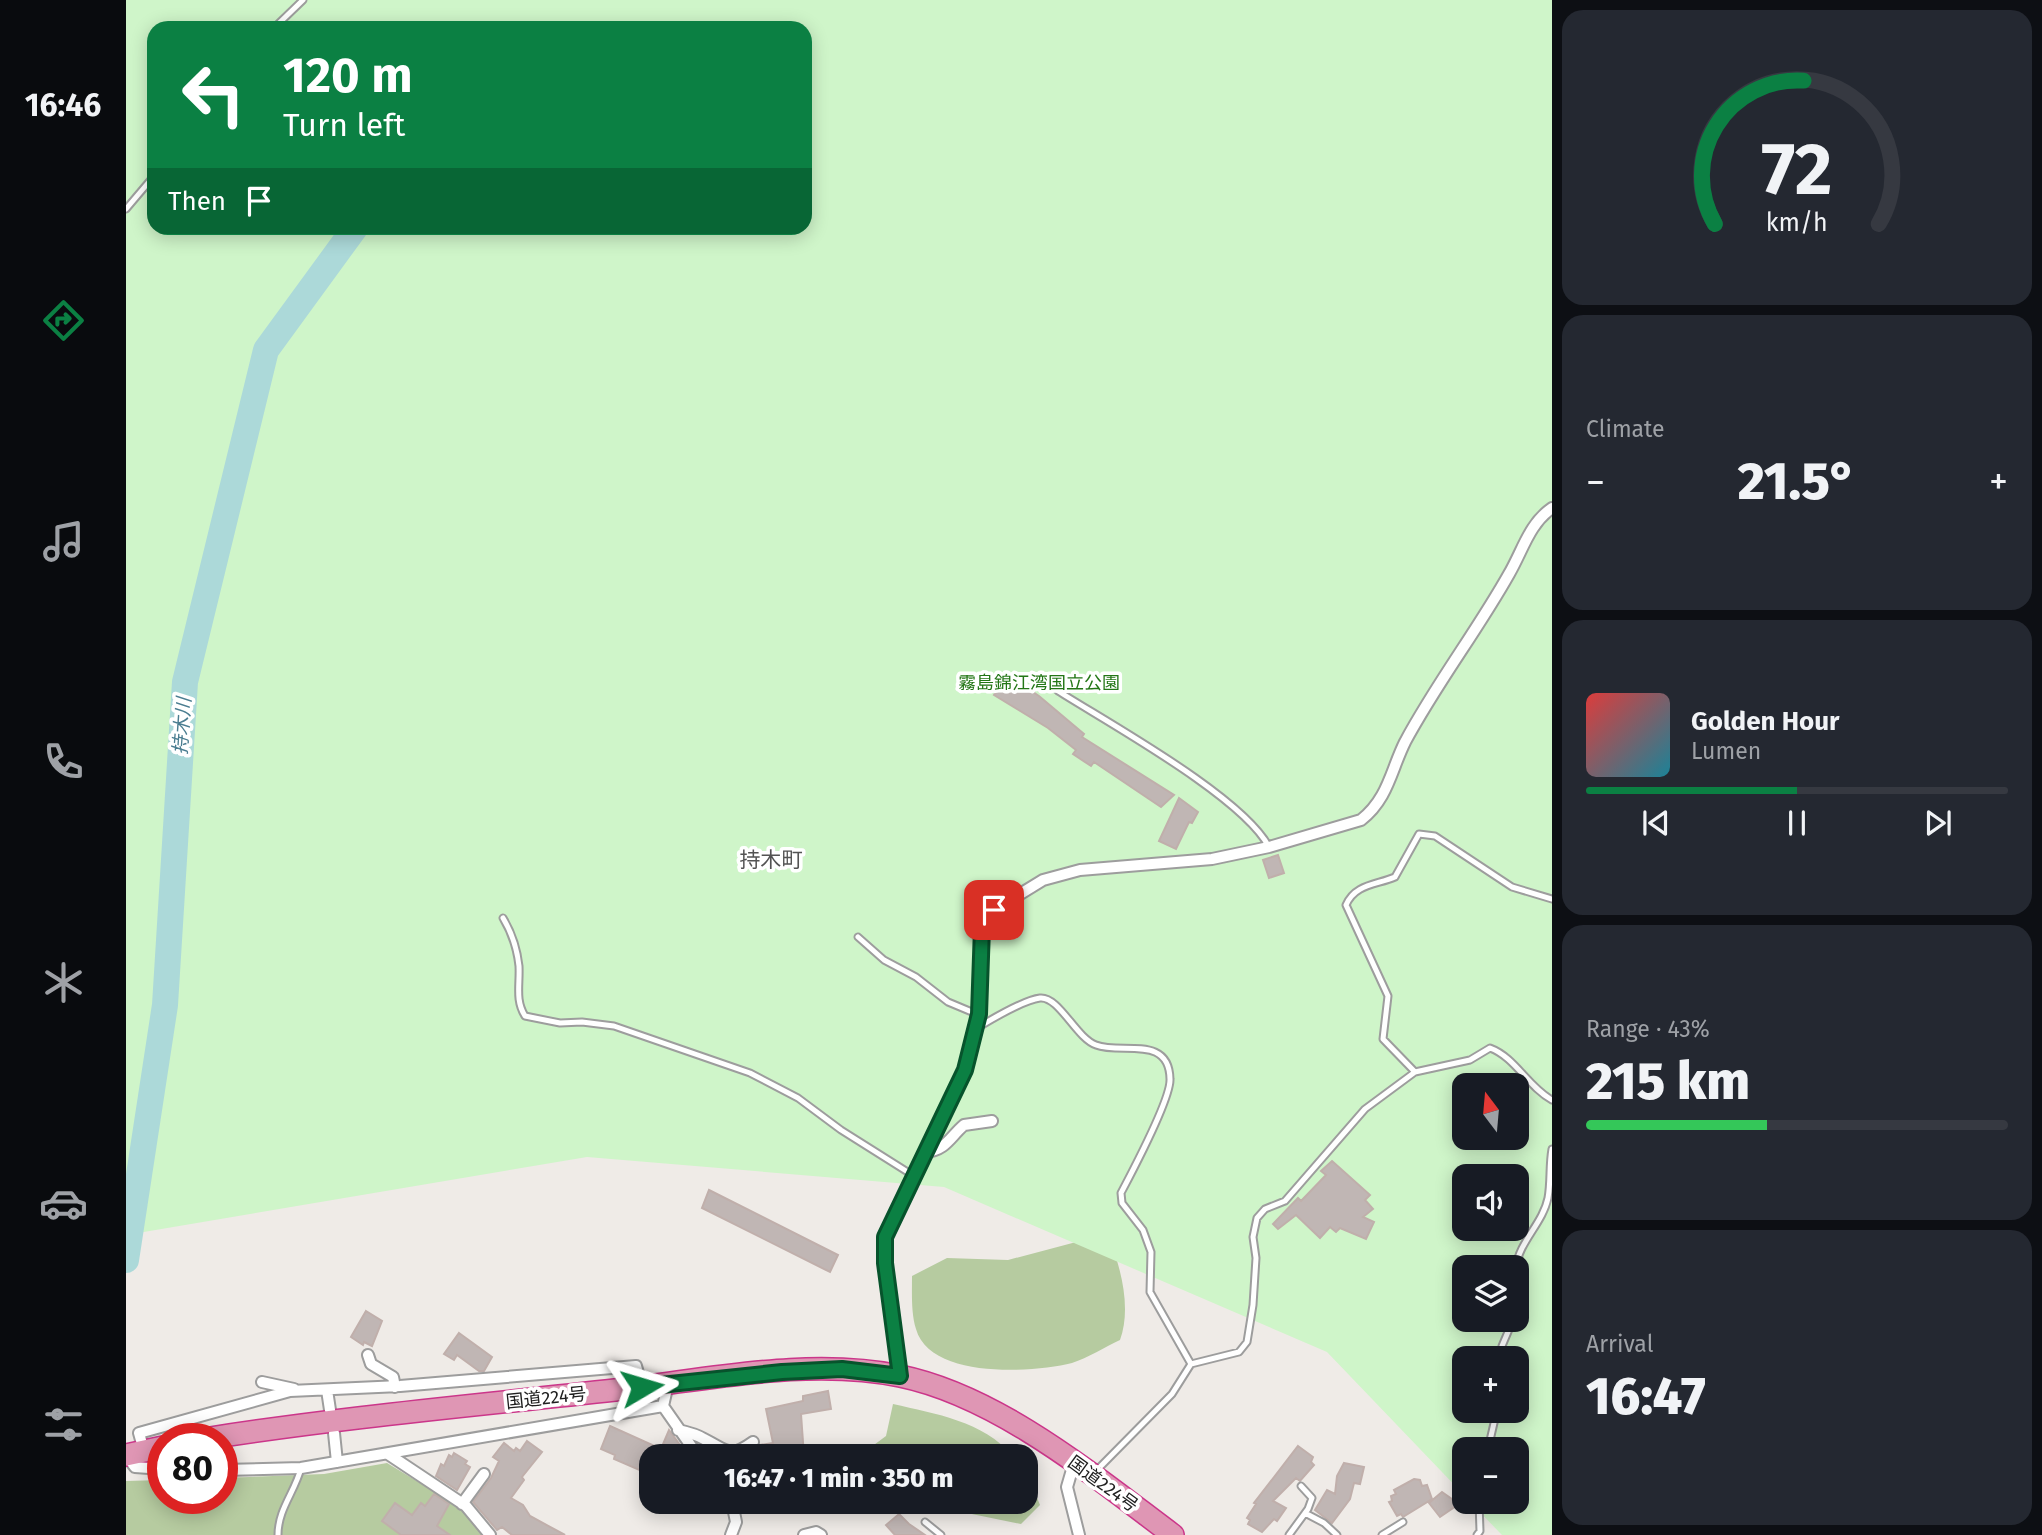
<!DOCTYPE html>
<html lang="en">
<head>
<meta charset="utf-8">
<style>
  body { margin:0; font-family:"Fira Sans","Noto Sans JP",sans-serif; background:#242831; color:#f1f3f6; height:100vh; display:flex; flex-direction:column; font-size:26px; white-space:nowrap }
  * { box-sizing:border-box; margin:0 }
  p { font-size:23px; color:#9ea1a6 }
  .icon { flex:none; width:38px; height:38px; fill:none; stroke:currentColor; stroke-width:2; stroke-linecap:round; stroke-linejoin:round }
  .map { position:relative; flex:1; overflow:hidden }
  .side { display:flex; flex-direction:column; gap:10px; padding:10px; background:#0d0f14; width:490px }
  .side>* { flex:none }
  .top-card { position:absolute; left:21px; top:21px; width:665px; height:214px; border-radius:21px; box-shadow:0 4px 18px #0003; background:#0b8043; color:#fff; overflow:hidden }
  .needle { width:46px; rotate:344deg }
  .tools { position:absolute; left:1326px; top:1073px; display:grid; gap:14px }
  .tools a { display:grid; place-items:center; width:77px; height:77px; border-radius:14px; background:#171b24; box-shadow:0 4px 18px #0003; font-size:35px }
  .speed { position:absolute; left:21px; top:1423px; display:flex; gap:14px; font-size:35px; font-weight:700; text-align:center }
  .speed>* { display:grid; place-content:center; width:91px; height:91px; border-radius:50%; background:#171b24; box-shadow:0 4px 18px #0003; line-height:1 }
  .speed .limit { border:10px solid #d22; background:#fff; color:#111 }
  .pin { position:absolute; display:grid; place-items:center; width:60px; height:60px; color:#fff; margin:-30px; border-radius:14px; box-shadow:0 4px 10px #0006 }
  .me { position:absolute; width:77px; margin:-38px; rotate:83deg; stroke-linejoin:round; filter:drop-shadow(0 0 5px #0008) }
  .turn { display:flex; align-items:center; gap:24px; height:147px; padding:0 21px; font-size:32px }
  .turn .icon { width:91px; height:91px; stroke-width:2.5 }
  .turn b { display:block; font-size:49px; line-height:60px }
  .then { display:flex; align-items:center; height:66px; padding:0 21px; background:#0003; gap:14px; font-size:26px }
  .big { font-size:52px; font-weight:800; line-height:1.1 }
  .side .tile { flex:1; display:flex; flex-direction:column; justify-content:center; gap:10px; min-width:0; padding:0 24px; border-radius:21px; background:#242831 }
  .side .dial { align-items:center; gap:0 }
  .dial svg { height:182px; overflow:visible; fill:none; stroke:#363941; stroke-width:7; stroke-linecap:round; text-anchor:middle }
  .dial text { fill:#f1f3f6; stroke:none }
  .song { display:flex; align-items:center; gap:21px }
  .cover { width:84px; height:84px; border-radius:10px; background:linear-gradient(135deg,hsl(0 70% 55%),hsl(190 70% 35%)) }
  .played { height:7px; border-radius:4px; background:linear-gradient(90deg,#0b8043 50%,#363941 50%) }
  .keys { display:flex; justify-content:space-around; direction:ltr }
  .heat { display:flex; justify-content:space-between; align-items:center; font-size:38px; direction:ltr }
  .charge { height:10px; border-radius:5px; background:linear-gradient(90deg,#34c759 43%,#363941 0) }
  .trip { position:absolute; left:513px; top:1444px; width:399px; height:70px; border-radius:21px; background:#171b24; box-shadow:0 4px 18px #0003; font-weight:800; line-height:70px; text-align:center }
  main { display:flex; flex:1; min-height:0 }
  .tabs { display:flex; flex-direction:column; width:126px; justify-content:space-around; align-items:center; background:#090b0e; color:#9ea1a6 }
  .tabs .icon { width:49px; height:49px }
  .tabs .current { color:#0b8043 }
  .tabs b { font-size:32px; color:#f1f3f6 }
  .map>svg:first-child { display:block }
</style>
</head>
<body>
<main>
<nav class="tabs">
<b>16:46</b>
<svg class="icon current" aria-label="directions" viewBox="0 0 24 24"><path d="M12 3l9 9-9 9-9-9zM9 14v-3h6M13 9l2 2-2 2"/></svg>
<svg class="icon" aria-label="music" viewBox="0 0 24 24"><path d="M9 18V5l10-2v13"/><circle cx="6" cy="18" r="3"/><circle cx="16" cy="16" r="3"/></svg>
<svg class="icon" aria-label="phone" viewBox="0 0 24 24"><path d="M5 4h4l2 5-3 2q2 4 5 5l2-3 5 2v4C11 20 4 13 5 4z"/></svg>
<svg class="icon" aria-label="climate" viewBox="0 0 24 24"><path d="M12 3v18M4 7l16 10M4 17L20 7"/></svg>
<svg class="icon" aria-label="car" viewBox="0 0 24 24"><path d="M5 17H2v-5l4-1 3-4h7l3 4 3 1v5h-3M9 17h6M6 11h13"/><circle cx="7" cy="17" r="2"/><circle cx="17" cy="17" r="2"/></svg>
<svg class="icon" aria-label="filters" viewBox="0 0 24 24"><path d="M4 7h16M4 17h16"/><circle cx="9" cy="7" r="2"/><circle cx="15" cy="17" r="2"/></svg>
</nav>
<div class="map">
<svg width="1426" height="1535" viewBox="0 0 1426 1535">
  <rect width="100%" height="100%" fill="#efebe7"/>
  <path fill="#b6cba0" d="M969 1237 985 1243C996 1272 1005 1310 994 1340 979 1347 962 1358 946 1363 906 1373 804 1379 790 1329 785 1313 786 1293 786 1276L821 1258 882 1260Z
    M767 1404C810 1414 857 1421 887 1456H733L760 1436Z
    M261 1463 340 1511 358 1535H0V1481L37 1480V1498H96V1478L198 1474Z
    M900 1470 914 1505 895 1524 802 1505 740 1514 704 1506V1502H900Z"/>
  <path fill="#cff5c9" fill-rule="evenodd" d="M0 0H1426V1535H1376L1344 1502H1391V1449H1339V1496L1201 1352 818 1187 461 1157 0 1235ZM28 28H679V228H28ZM1339 1085H1391V1138H1339ZM1339 1176H1391V1228H1339ZM1339 1267H1391V1320H1339ZM1339 1358H1391V1410H1339Z"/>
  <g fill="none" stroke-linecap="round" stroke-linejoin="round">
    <path stroke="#acd9d9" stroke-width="26" d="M0 1260 39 1005 59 682 140 350 229 228"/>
  </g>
  <path fill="#c0b6b4" stroke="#c0afab" stroke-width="2" d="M881 675 913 696 958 734 956 737 1048 795 1035 807 968 762 965 766 947 754 950 750 922 728 868 695Z
    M1053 798 1072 812 1066 823 1063 822 1050 849 1033 841Z
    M1152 855 1158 873 1143 878 1137 860Z
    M1206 1161 1244 1195 1239 1200 1247 1209 1237 1217 1248 1222 1240 1239 1214 1228 1210 1232 1204 1227 1194 1238 1170 1215 1152 1229 1147 1224 1172 1198 1175 1201 1200 1175 1195 1171Z
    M583 1190 712 1255 704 1272 576 1208Z
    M240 1311 256 1321 246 1346 238 1342 237 1345 225 1337Z
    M333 1333 366 1357 358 1371H353L331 1355 328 1360 318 1354Z
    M702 1391 705 1409 675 1414 678 1456H619L634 1445 647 1443 640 1409 677 1401V1396Z
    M484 1426 535 1449 543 1430 562 1456H525V1475L488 1459 489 1455 475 1449Z
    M401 1441 416 1452 396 1477 398 1480 385 1498 397 1505 404 1516 439 1535H386L376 1527 371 1530 347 1502 365 1478 373 1461 367 1457 378 1443 388 1451 390 1448 394 1451Z
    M1172 1446 1187 1457 1185 1462 1188 1465 1174 1481 1170 1478 1147 1501 1160 1508 1151 1521 1148 1519 1136 1532 1122 1524 1124 1520 1121 1518 1130 1504 1128 1503Z
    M328 1453 341 1461 339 1464 344 1467 331 1490 310 1476 315 1464 318 1466 323 1455 326 1457Z
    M1218 1463 1238 1467 1234 1484 1228 1483 1224 1499 1206 1523 1189 1510 1201 1490 1209 1494 1211 1476Z
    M1288 1479 1294 1480 1296 1486 1301 1485 1306 1499 1277 1517 1275 1514 1271 1516 1263 1502 1266 1501 1265 1496 1270 1494 1268 1490Z
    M1316 1492 1333 1504 1314 1517 1303 1503Z
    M308 1494 323 1504 311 1526 324 1535H275L256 1521 269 1503 286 1515 295 1503 299 1506Z
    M773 1514 783 1524 799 1535H769L760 1525Z"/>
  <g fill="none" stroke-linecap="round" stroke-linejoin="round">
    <defs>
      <path id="lane" d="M148 28 177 0
        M0 209 28 176
        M932 691C984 724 1117 797 1143 847
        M377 918C386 933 391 948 393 966 394 985 389 1000 399 1016L434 1023 456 1022 488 1026 624 1073 672 1098 715 1130 788 1176
        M732 937 758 960 790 977 822 1002 853 1015
        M851 1028C866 1019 897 1000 914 998 933 996 950 1038 970 1045 995 1055 1043 1034 1044 1079 1045 1099 1006 1172 995 1193L996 1203 1017 1230 1025 1252 1024 1292 1065 1364 1046 1394 970 1471
        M1289 1072 1344 1060 1364 1048C1389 1057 1402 1087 1426 1100
        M1390 1267C1393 1242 1417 1223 1422 1198 1425 1182 1423 1165 1426 1149
        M1391 1279 1396 1297 1391 1309
        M1375 1358 1376 1346 1387 1320
        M1065 1364 1113 1352 1121 1342 1127 1305 1130 1258 1127 1237 1131 1218 1139 1209 1159 1201 1239 1109 1289 1072 1257 1039 1262 996 1220 905C1229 884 1250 885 1269 877L1293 834 1309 836 1386 887 1426 899
        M1362 1449 1371 1410
        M1179 1513 1198 1523 1211 1535
        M799 1522 815 1535
        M152 1535C152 1509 169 1492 175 1468
        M1163 1535 1182 1509 1186 1498 1175 1486
        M1256 1535 1277 1522
        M1351 1535 1354 1531 1353 1502"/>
      <path id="street" d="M800 1152C820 1150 824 1137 838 1125L866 1121
        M242 1355 245 1364 267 1377 269 1387
        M774 1376 759 1263V1237L839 1070 853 1015 856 928 868 910 917 880 954 870 1086 859 1143 847 1235 820C1262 799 1265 770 1279 742 1310 684 1351 631 1383 574 1397 550 1403 524 1426 508
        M136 1382 168 1389
        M201 1390 204 1410
        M537 1406 572 1456
        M552 1430C561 1432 570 1434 578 1439 602 1451 603 1459 627 1442
        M208 1433 211 1462
        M18 1451 13 1433 164 1391 274 1386 510 1366 516 1387
        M262 1454 340 1506 364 1535
        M0 1455 9 1467 37 1469
        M948 1463 941 1487 953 1535
        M96 1470 175 1468 537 1406 542 1384
        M336 1504 358 1474
        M605 1535 610 1522 606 1502
        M678 1535 690 1532 695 1535"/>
      <path id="highway" d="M84 1438C218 1417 354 1405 489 1390 581 1380 682 1357 774 1376 872 1396 968 1476 1047 1535
        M0 1455 37 1447"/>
    </defs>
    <use href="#lane" stroke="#9d9d9d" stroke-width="9"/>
    <use href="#street" stroke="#9d9d9d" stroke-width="14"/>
    <use href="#highway" stroke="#cb368a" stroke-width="24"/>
    <use href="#lane" stroke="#fff" stroke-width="5"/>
    <use href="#street" stroke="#fff" stroke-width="10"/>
    <use href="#highway" stroke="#df96b4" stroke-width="21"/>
  </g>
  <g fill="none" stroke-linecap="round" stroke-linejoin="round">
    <defs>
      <path id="route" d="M516 1387 656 1372 716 1369 774 1376 759 1263V1237L839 1070 853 1014 856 928 868 910"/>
    </defs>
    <use href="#route" stroke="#07532c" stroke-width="18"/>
    <use href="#route" stroke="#0b8043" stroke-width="12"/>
  </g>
  <g text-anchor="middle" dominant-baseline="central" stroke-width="7" stroke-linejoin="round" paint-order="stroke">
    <g font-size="18" fill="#237616" stroke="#fff">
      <text x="913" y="683">霧島錦江湾国立公園</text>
    </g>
    <g font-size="18" fill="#202020" stroke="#fff">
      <text transform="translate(420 1398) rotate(-6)">国道224号</text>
      <text transform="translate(977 1484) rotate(36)">国道224号</text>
    </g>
    <g font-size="19" font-style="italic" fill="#4a7d90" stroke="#fff">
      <text transform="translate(56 726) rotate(-86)">持木川</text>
    </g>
    <g font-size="21" fill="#535353" stroke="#fff">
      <text x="645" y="860">持木町</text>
    </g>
  </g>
</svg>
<div class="tools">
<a><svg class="needle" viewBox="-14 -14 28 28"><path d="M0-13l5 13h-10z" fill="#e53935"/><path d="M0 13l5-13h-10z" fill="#9ea1a6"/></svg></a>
<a><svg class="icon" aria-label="sound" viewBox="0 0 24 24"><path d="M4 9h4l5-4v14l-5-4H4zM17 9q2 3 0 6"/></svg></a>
<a><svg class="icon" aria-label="layers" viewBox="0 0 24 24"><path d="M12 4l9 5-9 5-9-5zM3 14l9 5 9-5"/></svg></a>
<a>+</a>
<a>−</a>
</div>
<div class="speed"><div class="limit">80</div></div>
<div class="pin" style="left:868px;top:910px;background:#d93025"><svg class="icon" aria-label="arrive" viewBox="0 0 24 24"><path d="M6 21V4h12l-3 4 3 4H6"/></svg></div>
<svg class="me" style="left:516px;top:1387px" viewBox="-20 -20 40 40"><path d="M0-17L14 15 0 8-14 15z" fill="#0b8043" stroke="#fff" stroke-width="4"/></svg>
<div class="trip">16:47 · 1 min · 350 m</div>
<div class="top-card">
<div class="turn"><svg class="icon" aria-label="left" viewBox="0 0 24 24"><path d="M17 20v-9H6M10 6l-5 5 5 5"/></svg><div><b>120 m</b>Turn left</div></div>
<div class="then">Then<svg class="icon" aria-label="arrive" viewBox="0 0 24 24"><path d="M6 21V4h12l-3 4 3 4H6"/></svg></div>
</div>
</div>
<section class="side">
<div class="tile dial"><svg viewBox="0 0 100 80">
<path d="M14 69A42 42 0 1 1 86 69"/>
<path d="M14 69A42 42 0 0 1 53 6" stroke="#0b8043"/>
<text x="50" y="56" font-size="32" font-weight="700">72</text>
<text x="50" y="72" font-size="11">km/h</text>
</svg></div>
<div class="tile"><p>Climate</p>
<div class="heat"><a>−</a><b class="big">21.5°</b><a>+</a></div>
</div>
<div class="tile">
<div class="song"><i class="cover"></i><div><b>Golden Hour</b><p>Lumen</p></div></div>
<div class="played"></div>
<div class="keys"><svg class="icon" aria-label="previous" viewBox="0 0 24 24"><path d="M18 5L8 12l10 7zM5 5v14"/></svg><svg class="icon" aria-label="pause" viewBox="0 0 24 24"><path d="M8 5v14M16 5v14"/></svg><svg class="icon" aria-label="next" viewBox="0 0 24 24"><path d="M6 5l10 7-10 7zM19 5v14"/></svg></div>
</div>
<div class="tile"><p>Range · 43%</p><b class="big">215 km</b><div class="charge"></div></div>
<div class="tile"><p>Arrival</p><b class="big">16:47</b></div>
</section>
</main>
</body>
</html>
